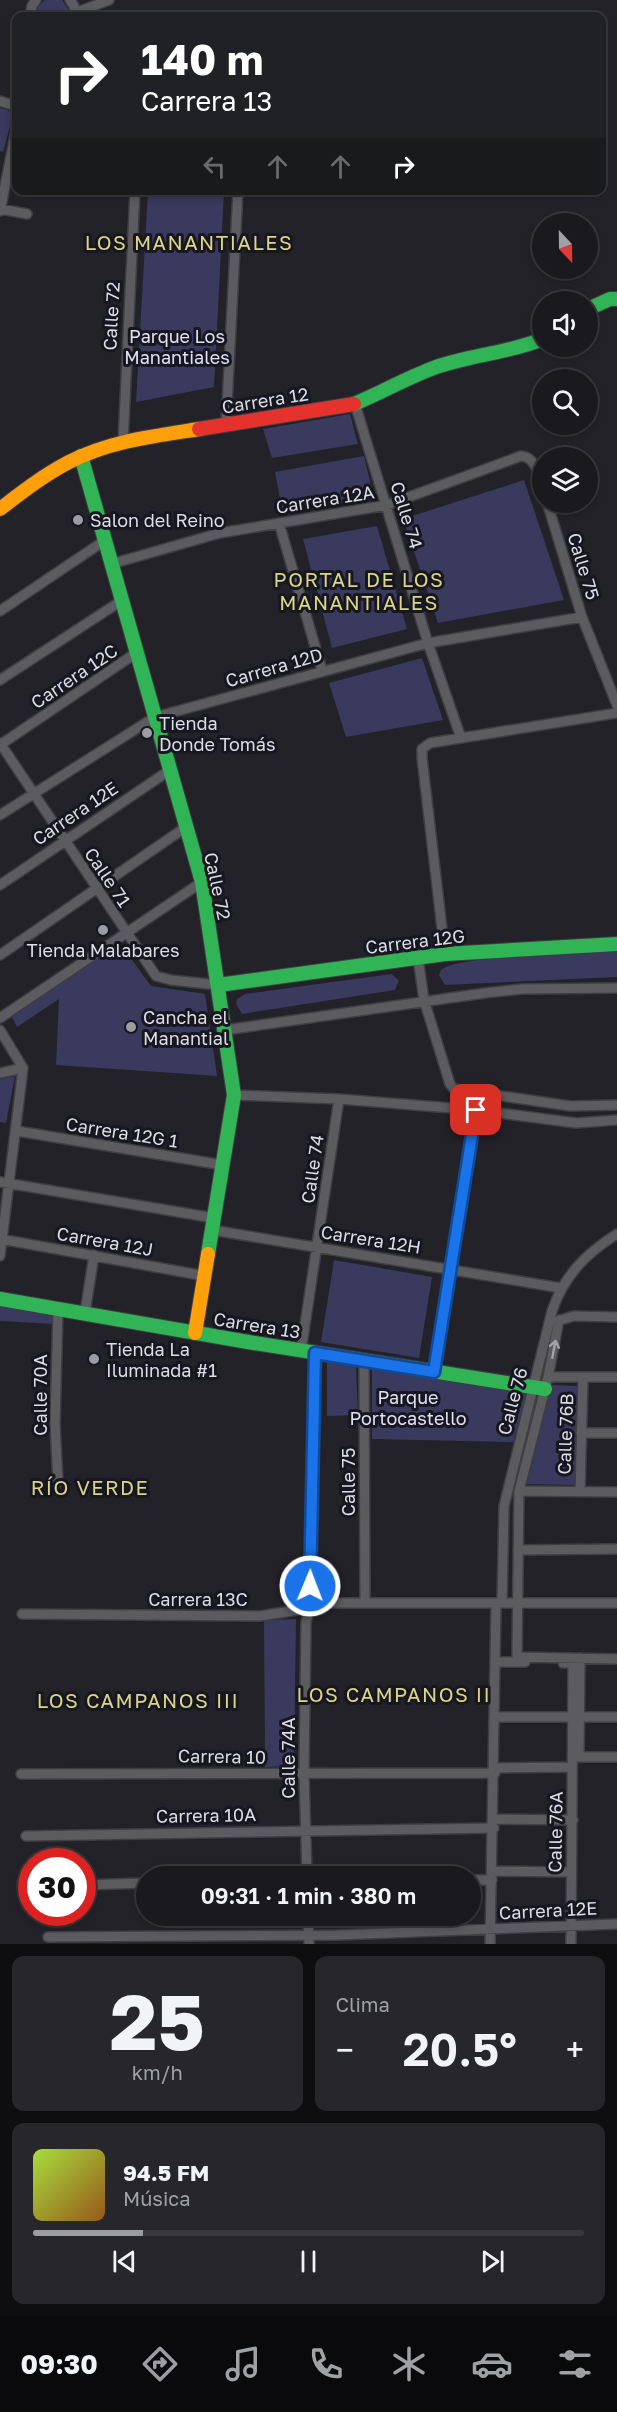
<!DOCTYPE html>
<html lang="es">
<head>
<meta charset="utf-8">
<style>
  body { margin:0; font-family:"Golos Text",sans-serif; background:#27272b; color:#f1f3f6; height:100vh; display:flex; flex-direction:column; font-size:22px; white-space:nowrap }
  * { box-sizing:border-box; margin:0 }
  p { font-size:20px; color:#9fa1a4 }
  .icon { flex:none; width:33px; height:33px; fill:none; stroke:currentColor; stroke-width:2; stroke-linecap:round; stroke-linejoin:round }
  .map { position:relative; height:1944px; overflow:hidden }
  .drawer { display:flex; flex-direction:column; gap:12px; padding:12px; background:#0e0e10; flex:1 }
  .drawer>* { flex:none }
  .top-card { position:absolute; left:12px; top:12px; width:594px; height:183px; border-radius:12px; box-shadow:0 3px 9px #0003,0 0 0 2px #38383c; background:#202124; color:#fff; overflow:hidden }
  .needle { width:39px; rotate:158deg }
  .tools { position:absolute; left:532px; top:213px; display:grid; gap:12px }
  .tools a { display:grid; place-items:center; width:66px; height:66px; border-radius:50%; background:#1a1a1e; box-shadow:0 3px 9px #0003,0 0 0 2px #38383c; font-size:30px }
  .speed { position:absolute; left:18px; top:1848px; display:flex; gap:12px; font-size:30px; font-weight:700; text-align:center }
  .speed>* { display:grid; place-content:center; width:78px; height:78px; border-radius:50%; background:#1a1a1e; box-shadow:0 3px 9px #0003,0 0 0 2px #38383c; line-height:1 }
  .speed .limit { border:9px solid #d22; background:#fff; color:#111 }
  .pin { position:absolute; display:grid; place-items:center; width:51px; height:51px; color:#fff; margin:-26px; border-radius:12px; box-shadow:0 3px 9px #0006 }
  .me { position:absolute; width:66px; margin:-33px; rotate:1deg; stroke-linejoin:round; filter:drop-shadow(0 0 4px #0008) }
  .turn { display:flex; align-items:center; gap:21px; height:126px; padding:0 30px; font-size:27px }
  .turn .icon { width:78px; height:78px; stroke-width:2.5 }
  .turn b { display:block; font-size:42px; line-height:51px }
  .lanes { display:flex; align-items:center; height:57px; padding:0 30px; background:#0003; justify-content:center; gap:30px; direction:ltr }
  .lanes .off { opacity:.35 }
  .big { font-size:45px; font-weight:600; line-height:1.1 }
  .drawer .widget { flex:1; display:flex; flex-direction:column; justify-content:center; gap:9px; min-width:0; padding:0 21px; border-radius:12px; background:#27272b }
  .drawer .dial { align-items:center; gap:0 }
  .dial b { font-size:78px; line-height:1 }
  .song { display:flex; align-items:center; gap:18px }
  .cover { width:72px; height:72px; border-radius:9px; background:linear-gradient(135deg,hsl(80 70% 55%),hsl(30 70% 35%)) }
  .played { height:6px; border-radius:3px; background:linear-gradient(90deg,#9c9ca3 20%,#38383c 20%) }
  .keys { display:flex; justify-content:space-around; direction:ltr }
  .heat { display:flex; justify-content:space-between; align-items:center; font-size:33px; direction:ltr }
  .drawer .tiles { flex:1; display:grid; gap:12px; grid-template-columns:1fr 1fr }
  .widget:last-child { grid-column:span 2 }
  .trip { position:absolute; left:136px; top:1866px; width:345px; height:60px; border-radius:30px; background:#1a1a1e; box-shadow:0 3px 9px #0003,0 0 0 2px #38383c; font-weight:600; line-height:60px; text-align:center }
  .dock { display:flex; height:96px; justify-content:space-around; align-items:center; background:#0a0a0c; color:#9fa1a4 }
  .dock .icon { width:42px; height:42px }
  .dock .active { color:#9c9ca3 }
  .dock b { font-size:27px; color:#f1f3f6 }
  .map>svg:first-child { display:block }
</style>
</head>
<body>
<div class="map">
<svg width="617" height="1944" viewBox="0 0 617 1944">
  <rect width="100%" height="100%" fill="#222228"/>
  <path fill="#3a395e" d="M45 0H62L68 9 69 16H36L38 7Z
    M0 108 14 112 3 152 0 151Z
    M148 191H224L214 387 136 402Z
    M350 414 358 444 272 458 263 429Z
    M364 456 374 498 283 515 275 472Z
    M524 480 564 600 438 623 403 519Z
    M377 526 407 629 332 648 303 539Z
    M422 658 443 720 346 737 329 683Z
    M119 942 151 986 205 994 217 1076 56 1065 59 999 17 1027 11 1015Z
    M617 950V977L445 985 439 975 441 970C459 955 586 952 617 950Z
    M392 974 399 981 395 990 242 1014 236 1004 237 999 245 994Z
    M15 1076 6 1123 0 1122V1079Z
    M334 1260 432 1277 419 1358 321 1342Z
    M0 1305 54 1314V1324L0 1321Z
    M327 1361 356 1366 358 1415 327 1416Z
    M372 1367 527 1394 513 1442 372 1439Z
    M552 1385 577 1386 575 1485 523 1484Z
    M296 1619 294 1766 265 1767 264 1620Z"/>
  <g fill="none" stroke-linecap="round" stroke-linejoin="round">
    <defs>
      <path id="street" d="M70 0 74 6 75 16
        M75 13 109 0
        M30 16 32 6 36 0
        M0 101 16 106
        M0 209 27 214
        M0 211 16 131
        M355 404 428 643 461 738
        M226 425 238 190
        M123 442 135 190
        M547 502 582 617 617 705
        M279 523 322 670
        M111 564 220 533 387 505 521 456C537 457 539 478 543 490
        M0 611 104 541
        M0 680 121 601
        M0 743 156 976 171 980 218 985
        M0 745 136 653
        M0 815 155 717 428 643 582 617
        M0 885 170 770
        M445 954 422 758V749L430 743 617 713
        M0 955 186 827
        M418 958 424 1000 450 1084 454 1089 570 1106 617 1105
        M0 1018 202 882
        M0 1030 23 1068 0 1256
        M225 1030 485 993 522 989 617 988
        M0 1073 23 1068
        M234 1095 339 1099 476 1110 576 1123 617 1120
        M17 1131 223 1165
        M0 1182 214 1218
        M212 1230 561 1288
        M0 1239 205 1276
        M58 1309 55 1424 58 1482
        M85 1313 94 1255
        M559 1320 548 1377 519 1491 517 1657 617 1659
        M554 1322 574 1316 617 1317
        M301 1351 339 1099
        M364 1361 365 1603
        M434 1372 476 1110
        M548 1377H617
        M581 1433H617
        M519 1491 617 1492
        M580 1492 583 1378
        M518 1550 617 1549
        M502 1602 504 1506 552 1311C564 1276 585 1254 617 1234
        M22 1614 260 1616 310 1608 324 1603H617
        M495 1662H525
        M563 1663H573L571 1944
        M495 1717H572
        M579 1717H617
        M574 1757H617
        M579 1757 580 1658
        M495 1768 572 1767
        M21 1774 495 1773
        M494 1819 573 1820
        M26 1836 494 1828
        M493 1871 571 1872
        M307 1876 304 1773 306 1622 310 1608 315 1353
        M471 1880H492
        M82 1885 147 1883
        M308 1916 309 1944
        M48 1937 337 1935 617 1924
        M490 1944 496 1603"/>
      <path id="fast" d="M588 309 610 299H617
        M354 404C380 393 405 379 431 369 467 355 506 354 543 339
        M81 456 202 882 234 1095 208 1254
        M218 985 445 954 617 944
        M0 1299 254 1343 545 1389"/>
      <path id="slow" d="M0 509C22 492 44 475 69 462 110 441 154 436 199 429
        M195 1333 208 1254"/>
      <path id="jam" d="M199 429 354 404"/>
    </defs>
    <use href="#street" stroke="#3e3e43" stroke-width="12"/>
    <use href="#fast" stroke="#3e3e43" stroke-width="16"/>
    <use href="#slow" stroke="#3e3e43" stroke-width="16"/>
    <use href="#jam" stroke="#3e3e43" stroke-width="16"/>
    <use href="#street" stroke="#5b5b60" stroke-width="9"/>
    <use href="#fast" stroke="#30b455" stroke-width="14"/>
    <use href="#slow" stroke="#ff9f0a" stroke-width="14"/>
    <use href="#jam" stroke="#e5322d" stroke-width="14"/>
  </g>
  <defs><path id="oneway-shaft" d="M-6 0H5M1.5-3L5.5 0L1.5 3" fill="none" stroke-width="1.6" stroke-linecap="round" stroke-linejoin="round" transform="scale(1.5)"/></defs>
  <use stroke="#a2a2a9" href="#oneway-shaft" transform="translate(554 1349) rotate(-79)"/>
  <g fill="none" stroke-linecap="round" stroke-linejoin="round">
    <defs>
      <path id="route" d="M310 1586 315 1353 434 1372 476 1110"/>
    </defs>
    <use href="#route" stroke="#114b97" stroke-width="15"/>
    <use href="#route" stroke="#1a73e8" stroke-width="10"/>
  </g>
  <g fill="#9c9ca3" stroke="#161720" stroke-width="2">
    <circle cx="78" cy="520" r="6"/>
    <circle cx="147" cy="733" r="6"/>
    <circle cx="103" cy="930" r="6"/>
    <circle cx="131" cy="1027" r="6"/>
    <circle cx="94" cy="1359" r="6"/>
  </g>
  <g text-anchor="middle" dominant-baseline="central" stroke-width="6" stroke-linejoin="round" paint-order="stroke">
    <g font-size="18" fill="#dddde5" stroke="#161720">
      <text transform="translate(111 316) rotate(-87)">Calle 72</text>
      <text transform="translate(265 400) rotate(-9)">Carrera 12</text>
      <text transform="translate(325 499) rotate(-9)">Carrera 12A</text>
      <text transform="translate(407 515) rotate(73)">Calle 74</text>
      <text transform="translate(584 566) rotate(73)">Calle 75</text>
      <text transform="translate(274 667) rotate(-16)">Carrera 12D</text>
      <text transform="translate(74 676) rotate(-34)">Carrera 12C</text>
      <text transform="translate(75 813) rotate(-34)">Carrera 12E</text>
      <text transform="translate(108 877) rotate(56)">Calle 71</text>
      <text transform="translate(218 886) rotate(78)">Calle 72</text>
      <text transform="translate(415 941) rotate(-7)">Carrera 12G</text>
      <text transform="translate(122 1132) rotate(9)">Carrera 12G 1</text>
      <text transform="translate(312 1169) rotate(-82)">Calle 74</text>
      <text transform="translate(371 1239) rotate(9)">Carrera 12H</text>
      <text transform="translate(105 1241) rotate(10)">Carrera 12J</text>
      <text transform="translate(257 1325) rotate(9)">Carrera 13</text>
      <text transform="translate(40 1395) rotate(-90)">Calle 70A</text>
      <text transform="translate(512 1401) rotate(-75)">Calle 76</text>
      <text transform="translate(565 1434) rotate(-88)">Calle 76B</text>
      <text transform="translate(348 1482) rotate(-90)">Calle 75</text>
      <text x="198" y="1599">Carrera 13C</text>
      <text transform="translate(222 1756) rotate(1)">Carrera 10</text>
      <text transform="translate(288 1758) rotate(-90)">Calle 74A</text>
      <text transform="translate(206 1815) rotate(-1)">Carrera 10A</text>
      <text transform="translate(555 1832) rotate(-89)">Calle 76A</text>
      <text transform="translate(548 1910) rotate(-3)">Carrera 12E</text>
    </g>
    <g font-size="18" fill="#e1e1f4" stroke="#161720">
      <text x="177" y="336">Parque Los<tspan x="177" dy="21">Manantiales</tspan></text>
      <text x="408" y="1397">Parque<tspan x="408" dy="21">Portocastello</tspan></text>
    </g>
    <g font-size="18" fill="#dddde5" stroke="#161720" text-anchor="start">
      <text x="90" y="520">Salon del Reino</text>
      <text x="159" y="723">Tienda<tspan x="159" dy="21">Donde Tomás</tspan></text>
      <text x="103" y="950" text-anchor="middle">Tienda Malabares</text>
      <text x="143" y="1017">Cancha el<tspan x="143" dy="21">Manantial</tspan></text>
      <text x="106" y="1349">Tienda La<tspan x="106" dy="21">Iluminada #1</tspan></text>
    </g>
    <g font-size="20" letter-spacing="1.5" fill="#dcd486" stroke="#161720">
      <text x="189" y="242">LOS MANANTIALES</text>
      <text x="359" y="579">PORTAL DE LOS<tspan x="359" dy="23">MANANTIALES</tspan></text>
      <text x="90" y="1487">RÍO VERDE</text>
      <text x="394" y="1694">LOS CAMPANOS II</text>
      <text x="138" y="1700">LOS CAMPANOS III</text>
    </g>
  </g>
</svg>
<div class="tools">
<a><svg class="needle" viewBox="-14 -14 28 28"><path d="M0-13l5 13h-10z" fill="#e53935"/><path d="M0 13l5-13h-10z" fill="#9fa1a4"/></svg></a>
<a><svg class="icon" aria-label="sound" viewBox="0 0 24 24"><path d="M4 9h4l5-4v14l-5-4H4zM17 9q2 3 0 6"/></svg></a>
<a><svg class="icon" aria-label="search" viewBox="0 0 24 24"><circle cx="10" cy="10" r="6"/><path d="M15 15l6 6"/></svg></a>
<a><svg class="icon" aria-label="layers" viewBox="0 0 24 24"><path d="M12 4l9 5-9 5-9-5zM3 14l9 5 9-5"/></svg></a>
</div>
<div class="speed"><div class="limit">30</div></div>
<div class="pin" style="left:476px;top:1110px;background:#d93025"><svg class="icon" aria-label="arrive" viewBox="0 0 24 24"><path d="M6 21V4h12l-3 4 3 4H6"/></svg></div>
<svg class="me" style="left:310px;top:1586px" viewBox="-20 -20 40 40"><circle r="17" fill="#1a73e8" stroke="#fff" stroke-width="3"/><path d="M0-11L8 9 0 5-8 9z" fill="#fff"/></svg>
<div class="trip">09:31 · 1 min · 380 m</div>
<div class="top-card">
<div class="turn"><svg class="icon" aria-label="right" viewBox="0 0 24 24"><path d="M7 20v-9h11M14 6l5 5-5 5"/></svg><div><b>140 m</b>Carrera 13</div></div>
<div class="lanes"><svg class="icon off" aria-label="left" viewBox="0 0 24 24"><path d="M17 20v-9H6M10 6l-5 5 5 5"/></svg><svg class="icon off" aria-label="ahead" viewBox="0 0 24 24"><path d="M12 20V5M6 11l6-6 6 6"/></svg><svg class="icon off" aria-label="ahead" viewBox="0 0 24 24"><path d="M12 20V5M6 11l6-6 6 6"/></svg><svg class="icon" aria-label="right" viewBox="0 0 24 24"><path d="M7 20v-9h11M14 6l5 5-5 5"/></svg></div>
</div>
</div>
<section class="drawer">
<div class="tiles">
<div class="widget dial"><b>25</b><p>km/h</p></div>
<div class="widget"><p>Clima</p>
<div class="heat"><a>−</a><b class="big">20.5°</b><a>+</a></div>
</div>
<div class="widget">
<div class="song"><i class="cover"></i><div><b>94.5 FM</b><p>Música</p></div></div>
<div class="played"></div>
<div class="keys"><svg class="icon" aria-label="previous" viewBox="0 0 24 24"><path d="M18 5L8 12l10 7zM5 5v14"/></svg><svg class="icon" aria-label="pause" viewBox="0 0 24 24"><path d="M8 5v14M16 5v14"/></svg><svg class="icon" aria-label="next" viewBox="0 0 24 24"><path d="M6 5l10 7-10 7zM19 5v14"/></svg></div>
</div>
</div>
</section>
<nav class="dock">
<b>09:30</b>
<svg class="icon active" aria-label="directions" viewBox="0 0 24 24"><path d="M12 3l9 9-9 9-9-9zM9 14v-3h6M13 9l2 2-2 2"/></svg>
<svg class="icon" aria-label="music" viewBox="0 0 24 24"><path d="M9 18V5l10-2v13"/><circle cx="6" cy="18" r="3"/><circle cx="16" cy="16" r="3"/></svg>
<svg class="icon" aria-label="phone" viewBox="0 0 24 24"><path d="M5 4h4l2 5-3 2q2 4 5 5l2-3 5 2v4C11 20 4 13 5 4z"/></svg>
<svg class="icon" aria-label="climate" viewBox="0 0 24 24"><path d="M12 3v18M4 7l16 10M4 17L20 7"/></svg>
<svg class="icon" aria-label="car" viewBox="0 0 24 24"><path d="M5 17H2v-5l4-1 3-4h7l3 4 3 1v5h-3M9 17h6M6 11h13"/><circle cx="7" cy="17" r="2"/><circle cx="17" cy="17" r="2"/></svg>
<svg class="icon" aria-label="filters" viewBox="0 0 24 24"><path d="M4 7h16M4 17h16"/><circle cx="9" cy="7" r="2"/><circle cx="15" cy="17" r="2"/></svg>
</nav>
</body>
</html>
